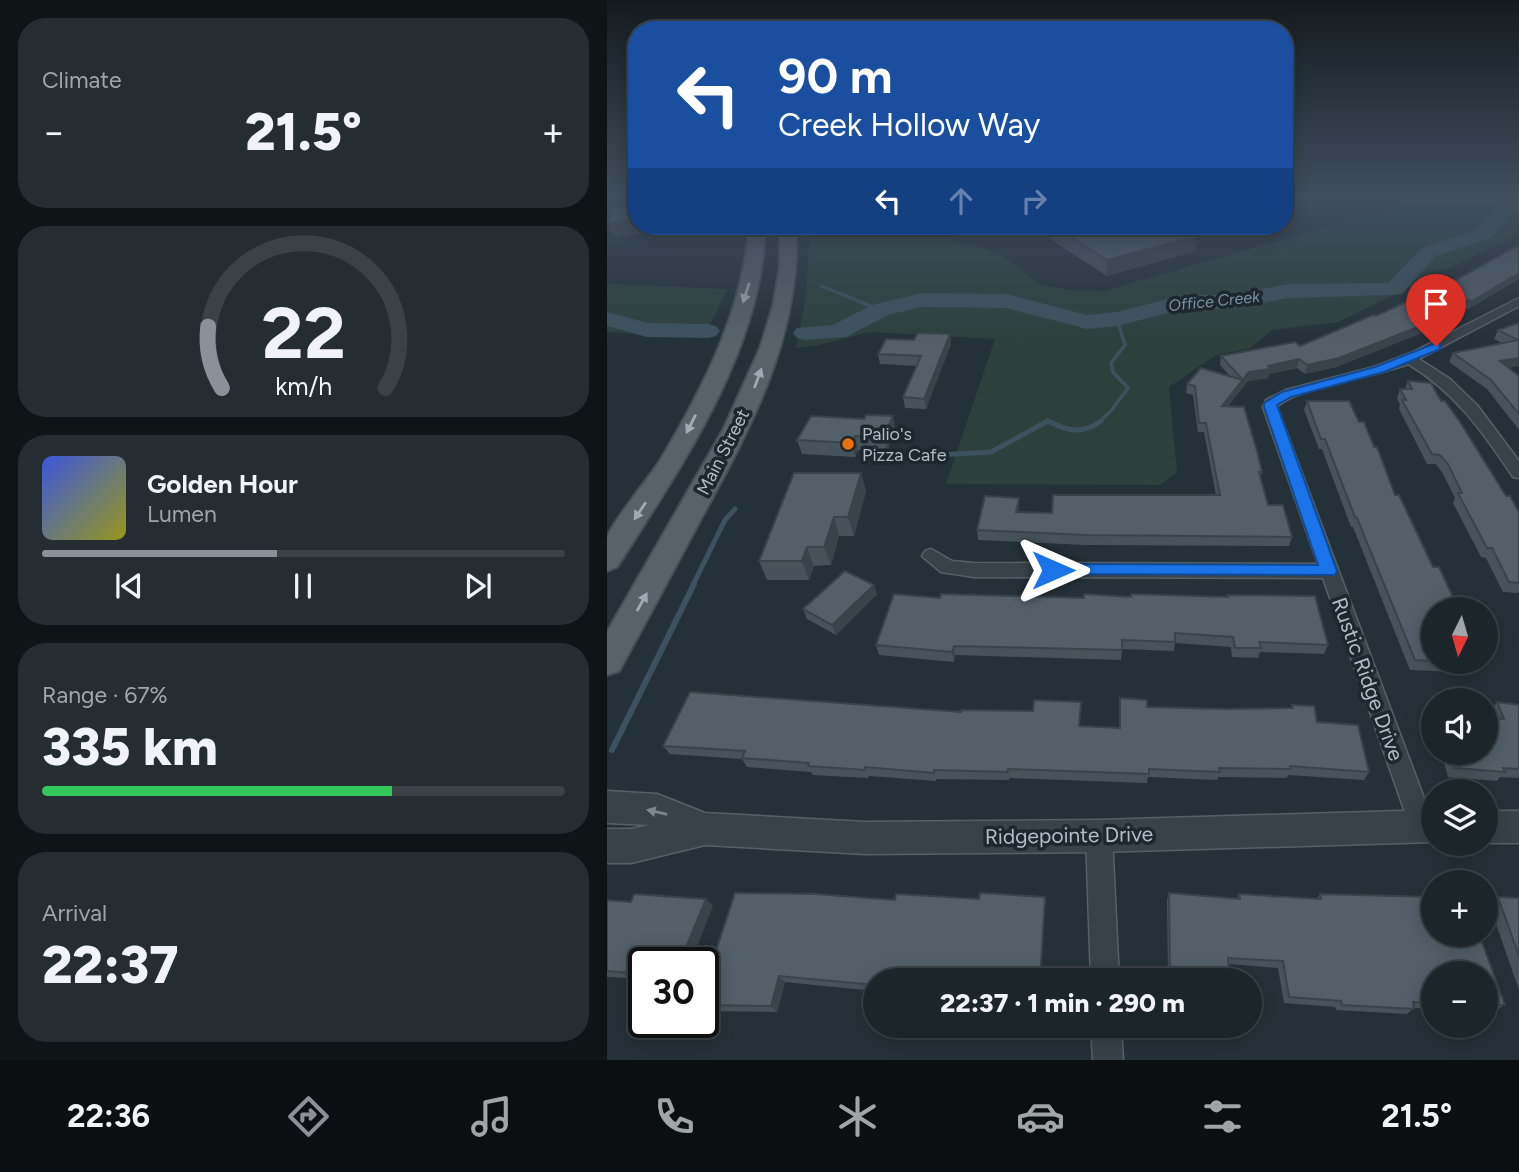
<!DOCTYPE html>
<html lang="en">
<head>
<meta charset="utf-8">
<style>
  body { margin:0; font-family:Figtree,sans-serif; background:#252d32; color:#f1f3f6; height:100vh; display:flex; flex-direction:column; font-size:26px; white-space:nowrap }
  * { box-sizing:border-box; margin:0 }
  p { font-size:23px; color:#a0a5a8 }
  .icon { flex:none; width:38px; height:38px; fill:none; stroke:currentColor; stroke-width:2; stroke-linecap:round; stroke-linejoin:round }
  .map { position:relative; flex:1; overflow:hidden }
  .details { display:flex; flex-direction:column; gap:18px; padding:18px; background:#0f1417; width:607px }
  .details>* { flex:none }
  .banner { position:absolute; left:21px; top:21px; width:665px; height:214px; border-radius:28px; box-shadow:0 4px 18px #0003,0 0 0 2px #3a4247; background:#1a4fa0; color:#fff; overflow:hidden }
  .needle { width:46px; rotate:185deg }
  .buttons { position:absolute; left:814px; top:597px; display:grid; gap:14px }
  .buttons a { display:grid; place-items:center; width:77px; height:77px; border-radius:50%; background:#1c252a; box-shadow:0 4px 18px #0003,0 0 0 2px #3a4247; font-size:35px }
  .speed { position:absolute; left:21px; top:947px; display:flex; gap:14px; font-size:35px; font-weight:700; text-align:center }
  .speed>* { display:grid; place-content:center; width:91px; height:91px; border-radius:50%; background:#1c252a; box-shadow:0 4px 18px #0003,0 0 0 2px #3a4247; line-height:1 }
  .speed .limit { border:4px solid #111; border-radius:10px; background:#fff; color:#111 }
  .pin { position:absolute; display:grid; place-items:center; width:60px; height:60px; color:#fff; margin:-72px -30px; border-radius:50% 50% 50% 0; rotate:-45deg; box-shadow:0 0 7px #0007 }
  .pin .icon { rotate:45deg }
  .me { position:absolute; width:77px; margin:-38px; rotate:90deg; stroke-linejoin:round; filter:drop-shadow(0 0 5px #0008) }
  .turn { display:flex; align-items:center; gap:24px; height:147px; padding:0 35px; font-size:32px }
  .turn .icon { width:91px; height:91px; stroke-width:2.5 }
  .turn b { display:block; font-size:49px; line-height:60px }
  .lanes { display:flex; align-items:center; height:66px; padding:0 35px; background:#0003; justify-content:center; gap:35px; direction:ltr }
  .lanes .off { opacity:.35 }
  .big { font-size:52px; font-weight:800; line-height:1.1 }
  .details .widget { flex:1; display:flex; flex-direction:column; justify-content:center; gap:10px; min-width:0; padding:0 24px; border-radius:28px; background:#252d32 }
  .details .dial { align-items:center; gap:0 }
  .dial svg { height:182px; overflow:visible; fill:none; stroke:#3a4247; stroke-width:7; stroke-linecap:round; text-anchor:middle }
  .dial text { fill:#f1f3f6; stroke:none }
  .song { display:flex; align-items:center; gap:21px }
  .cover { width:84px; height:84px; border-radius:10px; background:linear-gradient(135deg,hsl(230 70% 55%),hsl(60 70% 35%)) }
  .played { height:7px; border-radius:4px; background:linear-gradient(90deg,#8c9099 45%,#3a4247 45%) }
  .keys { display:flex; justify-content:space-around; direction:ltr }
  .heat { display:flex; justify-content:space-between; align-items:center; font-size:38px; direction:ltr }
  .charge { height:10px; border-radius:5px; background:linear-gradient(90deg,#34c759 67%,#3a4247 0) }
  .trip { position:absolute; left:256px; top:968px; width:399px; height:70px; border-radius:35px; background:#1c252a; box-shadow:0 4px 18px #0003,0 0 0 2px #3a4247; font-weight:800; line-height:70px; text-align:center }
  .tabs { display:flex; height:112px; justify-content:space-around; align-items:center; background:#0b0f11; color:#a0a5a8 }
  .tabs .icon { width:49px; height:49px }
  .tabs .on { color:#8c9099 }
  .tabs b { font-size:32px; color:#f1f3f6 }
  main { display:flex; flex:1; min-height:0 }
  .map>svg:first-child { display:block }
</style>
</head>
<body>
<main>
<section class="details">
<div class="widget"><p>Climate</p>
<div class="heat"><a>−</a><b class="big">21.5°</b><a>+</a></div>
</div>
<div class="widget dial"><svg viewBox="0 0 100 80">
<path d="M14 69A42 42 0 1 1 86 69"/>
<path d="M14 69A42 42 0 0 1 8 42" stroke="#8c9099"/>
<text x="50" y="56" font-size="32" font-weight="700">22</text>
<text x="50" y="72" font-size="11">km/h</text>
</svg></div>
<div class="widget">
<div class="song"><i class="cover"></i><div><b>Golden Hour</b><p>Lumen</p></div></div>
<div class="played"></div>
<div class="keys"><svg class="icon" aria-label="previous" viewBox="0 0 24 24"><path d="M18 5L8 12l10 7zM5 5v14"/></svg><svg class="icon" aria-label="pause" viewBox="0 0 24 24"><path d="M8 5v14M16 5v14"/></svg><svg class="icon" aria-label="next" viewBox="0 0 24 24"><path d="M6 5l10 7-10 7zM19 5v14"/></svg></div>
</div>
<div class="widget"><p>Range · 67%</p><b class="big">335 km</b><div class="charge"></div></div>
<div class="widget"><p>Arrival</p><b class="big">22:37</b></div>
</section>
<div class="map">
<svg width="912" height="1060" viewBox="0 0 912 1060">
  <rect width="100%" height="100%" fill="#253138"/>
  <path fill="#2d403c" d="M830 195H912V234L731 322 665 330 644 348 609 355 562 387 570 472 553 485 339 484 388 339 262 332 213 345 189 348 199 296 203 226H371L352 234 345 242 375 247 397 257 434 285 461 290 497 291Z
    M0 285V284L121 289 96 338 0 332Z"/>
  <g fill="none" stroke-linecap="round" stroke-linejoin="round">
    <path stroke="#3d525f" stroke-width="2.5" d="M214 286 237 295"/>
    <path stroke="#3d525f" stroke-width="3.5" d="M232 293 273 310
      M438 422H444
      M492 422 504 411 521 388 506 372 504 363 518 345 510 319"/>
    <path stroke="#3d525f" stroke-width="5" d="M331 455 384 452 441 421C460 431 475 435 494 421
      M86 585 118 520 128 509"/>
    <path stroke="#3d525f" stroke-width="6" d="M5 750 87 584"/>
    <path fill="#3d525f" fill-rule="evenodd" d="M912 203V213H904L884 238 829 256 795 294 787 295 682 298 622 309H576L510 326 480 329 399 308 314 307 281 315 239 337 198 340 190 338 186 333 190 328 226 325 265 305 314 293 399 294 480 315 510 312 576 295H622L682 284 781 283 815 248 870 230 893 204Z
      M0 312 41 323 101 324 109 326 113 331 109 336 101 338 40 337 0 326Z"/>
    <defs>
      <path id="minor" d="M912 298V306L812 359 843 379 870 405 912 461V478L906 477C876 432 848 392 801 364 772 376 687 388 670 407L826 822 824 835 815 838 806 835 716 578 367 577 334 572 315 556 318 551 324 549 345 561 367 563 711 564 656 407 659 400 679 390 767 367 804 353Z
        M492 823 501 827 505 836 512 980H484L479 836 483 827Z
        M484 1026H514L516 1060H486Z"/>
      <path id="tertiary" d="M0 791 50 794 98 813 258 822 492 820 826 810V842L492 852 258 854 98 845 24 863H0V829H24L43 825 0 823Z
        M878 811H912V843H878Z"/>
      <path id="primary" d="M142 226H158C156 349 74 467 10 567L0 571C0 561 0 548 0 538 4 523 43 477 54 459 96 388 137 309 142 226Z
        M173 226H189C194 341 141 432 88 530 63 577 38 624 12 671L0 675V632L116 430 153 348 166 306 173 265Z"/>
    </defs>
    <use href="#minor" stroke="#576067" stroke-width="3"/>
    <use href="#tertiary" stroke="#576067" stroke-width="3"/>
    <use href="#primary" stroke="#454e55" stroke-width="4"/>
    <use href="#minor" fill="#394249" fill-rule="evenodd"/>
    <use href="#tertiary" fill="#394249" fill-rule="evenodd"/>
    <use href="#primary" fill="#576269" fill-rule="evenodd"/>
  </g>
  <path fill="#47535a" d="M423 226H571L590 236 588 251 500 276Z
    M912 245V279L861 309 858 308 817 332 729 367 698 374 690 368 662 374 661 378 641 381 621 406 655 472 653 479 661 505 685 537 682 546 478 545 371 540 370 530 412 498 411 512 445 513 609 495 597 432H591L586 395 579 393 580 384 623 376 613 365 614 356 693 346 769 316 858 275Z
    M912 323V366L901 368 912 376V430L880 389 842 362 846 353 895 343 887 339 891 330Z
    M343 334 344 344 319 409 298 408 296 397 310 366 273 364 271 354 307 340Z
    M801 381 834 401 899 496 912 512V593L896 592 879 558 874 557 846 503 848 498 836 474 829 464H820L792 409 793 405 790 398 793 389H798Z
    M700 401 826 609V662H854L848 672 803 670 746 527H744L715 449H712L697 410Z
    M289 430 280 451 251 450 248 457 195 454 190 440Z
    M254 473 259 491 247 536H232L224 565 207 566 202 580H160L152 561Z
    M270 594 229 635 200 619 196 609Z
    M620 595 721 645 717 654 653 652 651 658 625 657 624 647 568 643 567 651 515 649 514 660 348 655 347 662 272 655 269 645 333 598 620 597Z
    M513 698 540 707 619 709H684L685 705 710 722 762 772 757 780 681 775 680 778 611 777 610 780 541 777 540 783 402 778V780L329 779V781L262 776 261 778 206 775 204 772 140 767 135 759 63 754 56 746 473 726 512 728Z
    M890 702 912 705V778L893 777 890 781 841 777 834 752H878L885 718 883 712Z
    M562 893 630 899 632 894 710 899 713 894 826 897V934H872L898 1005 888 1011H878V973H826V1009L807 1008 800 1014 729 1010 728 1007 677 1003 671 968 622 964 623 980H561L560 900Z
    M438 897 439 904 268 980V991L178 982 170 1012 99 1011 96 1009V990L288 900Z
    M891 897 912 898V990L882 904Z
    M99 899 106 906 37 962V979L0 977V900L24 902Z"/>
  <path fill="#3a434a" d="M678 195H694L677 199Z
    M30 220V226H68V230L7 237 1 223Z
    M590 236 588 251 500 276V260Z
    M912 273V279L861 309 865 301Z
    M862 300 858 308 817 332 729 367 698 374 700 365Z
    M343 334 344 344 319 409 317 399Z
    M912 358V366L889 370 893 361Z
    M692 359 690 368 662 374 661 378 641 381 613 415 615 406 642 372 661 366Z
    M286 416 289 430 280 451 277 437Z
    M248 436 251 450 248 457 244 443Z
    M254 473 259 491 247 536 241 517Z
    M227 517 232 536 224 565 217 547Z
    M200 547 207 566 202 580 195 561Z
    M267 585 270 594 229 635 225 625Z
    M347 646 348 655 347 662 345 652Z
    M438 897 434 980H433Z
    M99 899 106 906 84 962H73Z
    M172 976 178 982 170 1012 164 1006Z"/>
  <path fill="#536069" stroke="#3a434a" stroke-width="2" d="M30 205V220L1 223 5 209Z
    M446 226H571L590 236 500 260Z
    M912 245V273L865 301 862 300 821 323 732 358 700 365 692 359 661 366 663 369 642 372 615 406 637 407 650 451 655 472H652L661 505H676L685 537 479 535 370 530 378 496 412 498 409 512 445 513 446 495H613L599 423H592L588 386 580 384 594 368 636 380 614 356 688 342 693 346 766 315 769 316 858 275Z
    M912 323V358L893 361 912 376V414L884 380 846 353 911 340 891 330Z
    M311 333 343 334 317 399 296 397 314 356 271 354 279 339 307 340Z
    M801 381 824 383 834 401H838L853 422 899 496H903L912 512V583L902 582 885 548H880L851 493H855L841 464 833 455 825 454 795 400H799L793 389H805Z
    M700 401H742L752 422H757L767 447H770L788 495H792L826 567H832L848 602H855L859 609H826V661L808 660 750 518 748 517 718 439H714Z
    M259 415 286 416 277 437 248 436 244 443 190 440 204 416 257 419Z
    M187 473H254L241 517H227L217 547H200L195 561H152Z
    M238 571 267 585 225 625 196 609Z
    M287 594 333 598 334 594 477 598V594L524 597V594L621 597 620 595 708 596 721 645 652 642 654 648H628L626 637 568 633V642L515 640V650L347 646 345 652 269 645Z
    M83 692 354 712V710L426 711 427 700 474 702 472 726 513 728V698L540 700V707L619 709 686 708 685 705 707 706 710 722 751 725 762 772 683 766 684 769 612 768 613 772 542 769V774L401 769V772L327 770V773L258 767V770L201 766 202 763 135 758 138 751 56 746Z
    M890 702 912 705V769L896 768 898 772 848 768 843 752H878V718L897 719Z
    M128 893 208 894 288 900 289 894 372 899 373 893 438 897 433 980H268V985L172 976 164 1006 96 1005V990Z
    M562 893 633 899 632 894 714 899 713 894 826 897V934H872L898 1005H878V973H826V1003L806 1002 807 1009 735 1005 734 1001 682 997 676 961 621 958 623 980H563Z
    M27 894 99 899 73 962H37V974L0 971V900L24 902Z
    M891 897 912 898V956Z"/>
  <defs><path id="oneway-solid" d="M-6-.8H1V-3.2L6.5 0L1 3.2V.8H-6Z" transform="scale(1.75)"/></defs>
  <g fill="#a1abb3">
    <use href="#oneway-solid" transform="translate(139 293) rotate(108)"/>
    <use href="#oneway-solid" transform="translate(151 378) rotate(-70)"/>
    <use href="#oneway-solid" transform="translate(84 424) rotate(117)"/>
    <use href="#oneway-solid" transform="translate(33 511) rotate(124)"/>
    <use href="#oneway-solid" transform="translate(35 602) rotate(-61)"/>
  </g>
  <use fill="#7d868d" href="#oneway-solid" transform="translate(50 812) rotate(-167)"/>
  <linearGradient id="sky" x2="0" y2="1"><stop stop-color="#141b1f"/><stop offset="0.57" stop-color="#404e5e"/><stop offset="1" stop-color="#404e5e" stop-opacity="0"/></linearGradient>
  <rect width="912" height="343" fill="url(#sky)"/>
  <path fill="#1a73e8" stroke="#114b97" stroke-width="2" d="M829 343 833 344V349L777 372 684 397 670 405 730 571 728 575 440 574 438 570 440 566 446 564 711 565 657 407V403L675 392 768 367Z"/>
  <circle fill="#e8710a" stroke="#1e272e" stroke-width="2.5" cx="241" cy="444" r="7"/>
  <g text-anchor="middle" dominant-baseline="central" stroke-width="7" stroke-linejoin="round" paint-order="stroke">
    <g font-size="16" font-style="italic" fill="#7893a4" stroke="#1e272e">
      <text transform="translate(607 301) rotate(-6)">Office Creek</text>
    </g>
    <g font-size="18" fill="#b4bdc5" stroke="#1e272e" text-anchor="start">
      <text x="255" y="434">Palio's<tspan x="255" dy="21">Pizza Cafe</tspan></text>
    </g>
    <g font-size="18" fill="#b4bdc5" stroke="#1e272e">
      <text transform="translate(116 452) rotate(-63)">Main Street</text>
    </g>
    <g font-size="21" fill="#b4bdc5" stroke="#1e272e">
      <text transform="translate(761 679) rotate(70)">Rustic Ridge Drive</text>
      <text transform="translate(462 835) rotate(-1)">Ridgepointe Drive</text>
    </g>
  </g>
</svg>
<div class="buttons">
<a><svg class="needle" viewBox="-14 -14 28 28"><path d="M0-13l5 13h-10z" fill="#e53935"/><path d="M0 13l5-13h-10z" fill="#a0a5a8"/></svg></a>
<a><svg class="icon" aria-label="sound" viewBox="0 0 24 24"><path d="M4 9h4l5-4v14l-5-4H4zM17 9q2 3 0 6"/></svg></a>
<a><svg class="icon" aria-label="layers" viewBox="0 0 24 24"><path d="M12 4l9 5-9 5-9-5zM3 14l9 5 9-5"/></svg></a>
<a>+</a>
<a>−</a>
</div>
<div class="speed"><div class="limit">30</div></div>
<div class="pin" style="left:829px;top:346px;background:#d93025"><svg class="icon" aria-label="arrive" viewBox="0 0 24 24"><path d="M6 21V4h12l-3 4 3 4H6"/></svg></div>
<svg class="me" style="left:446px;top:570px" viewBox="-20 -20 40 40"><path d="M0-17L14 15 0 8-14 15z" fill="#1a73e8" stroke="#fff" stroke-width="4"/></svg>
<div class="trip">22:37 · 1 min · 290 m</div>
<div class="banner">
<div class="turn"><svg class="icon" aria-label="left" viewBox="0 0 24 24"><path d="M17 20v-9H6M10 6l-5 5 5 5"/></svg><div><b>90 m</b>Creek Hollow Way</div></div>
<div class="lanes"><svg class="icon" aria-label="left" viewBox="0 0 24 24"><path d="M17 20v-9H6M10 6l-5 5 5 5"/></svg><svg class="icon off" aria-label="ahead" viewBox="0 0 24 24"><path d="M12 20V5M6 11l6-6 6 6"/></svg><svg class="icon off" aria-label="right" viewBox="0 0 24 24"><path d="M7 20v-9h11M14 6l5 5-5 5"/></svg></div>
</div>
</div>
</main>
<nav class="tabs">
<b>22:36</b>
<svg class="icon on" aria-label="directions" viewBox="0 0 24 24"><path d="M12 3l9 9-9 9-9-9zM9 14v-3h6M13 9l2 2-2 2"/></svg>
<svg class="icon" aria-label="music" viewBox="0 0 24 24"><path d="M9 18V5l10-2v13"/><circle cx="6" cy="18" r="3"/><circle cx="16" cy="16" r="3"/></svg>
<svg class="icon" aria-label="phone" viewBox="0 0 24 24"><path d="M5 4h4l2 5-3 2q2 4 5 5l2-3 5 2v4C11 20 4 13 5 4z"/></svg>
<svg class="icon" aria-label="climate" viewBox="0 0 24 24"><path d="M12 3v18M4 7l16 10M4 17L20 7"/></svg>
<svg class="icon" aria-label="car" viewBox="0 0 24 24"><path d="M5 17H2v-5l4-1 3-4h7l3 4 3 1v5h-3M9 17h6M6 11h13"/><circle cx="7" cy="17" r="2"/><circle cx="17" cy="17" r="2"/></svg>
<svg class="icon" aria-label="filters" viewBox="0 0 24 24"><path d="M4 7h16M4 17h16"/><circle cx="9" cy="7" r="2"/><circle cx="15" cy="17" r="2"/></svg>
<b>21.5°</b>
</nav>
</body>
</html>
